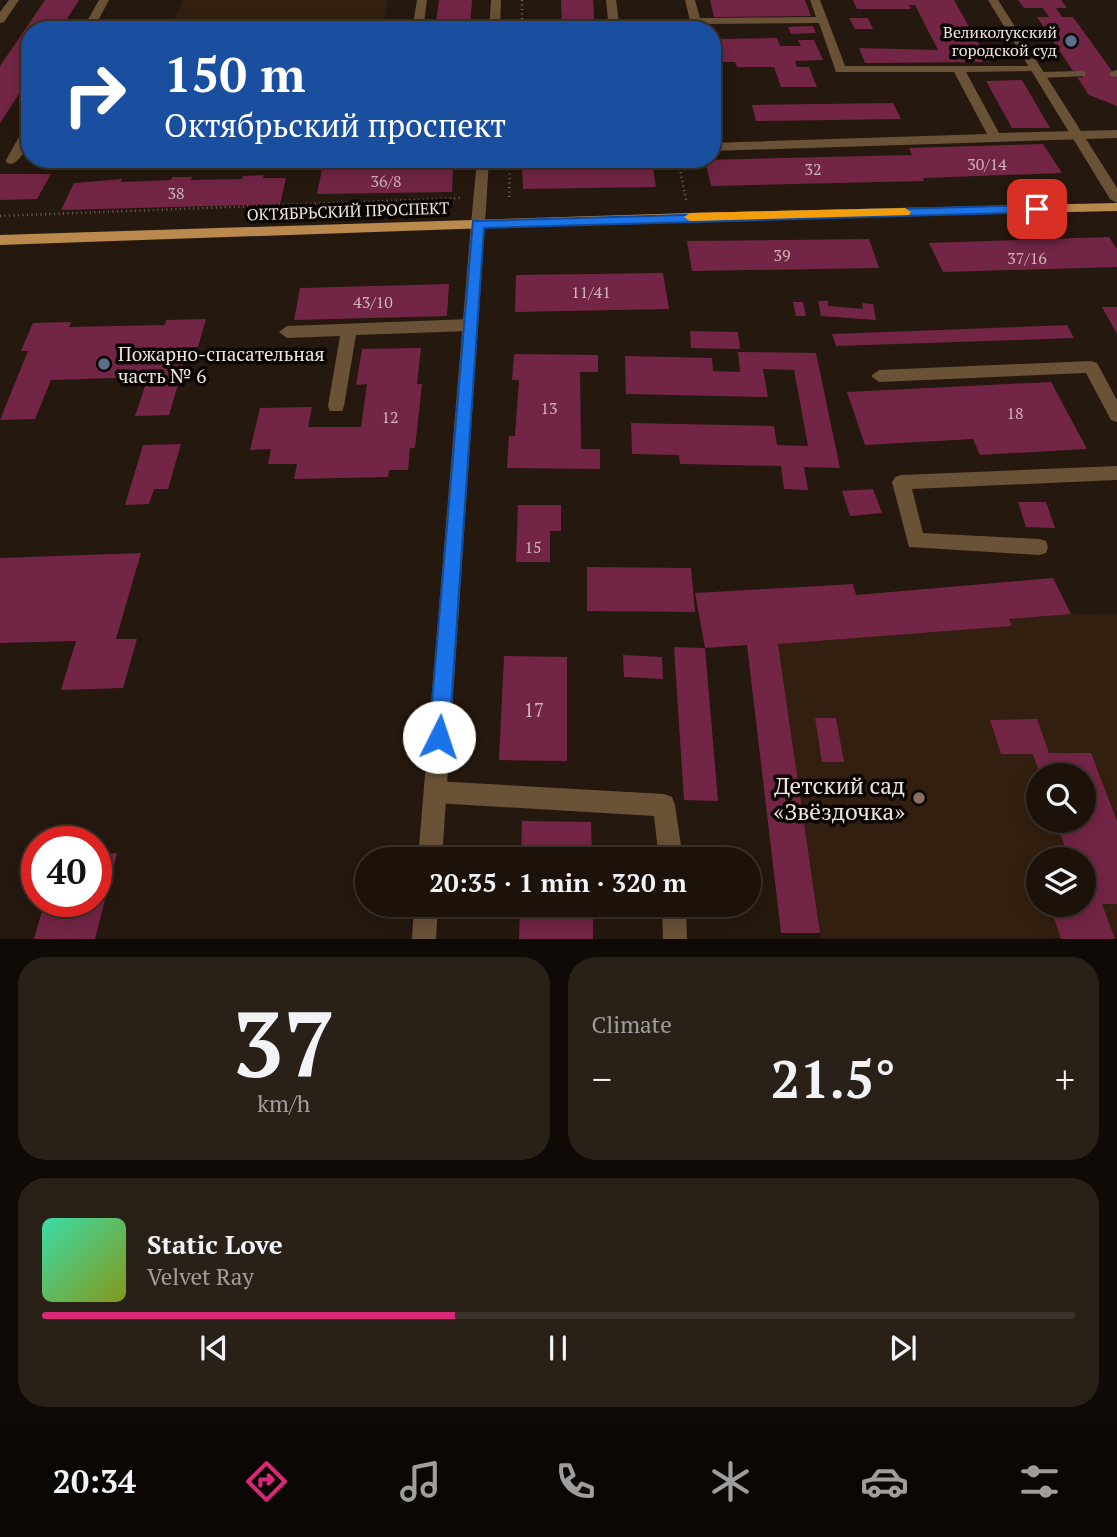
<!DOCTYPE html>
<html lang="en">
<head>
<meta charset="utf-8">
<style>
  body { margin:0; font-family:"PT Serif",serif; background:#292018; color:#f1f3f6; height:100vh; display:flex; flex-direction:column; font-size:26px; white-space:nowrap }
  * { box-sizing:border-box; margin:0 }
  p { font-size:23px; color:#a09e9c }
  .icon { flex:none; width:38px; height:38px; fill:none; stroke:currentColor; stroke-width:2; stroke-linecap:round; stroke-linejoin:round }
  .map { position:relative; height:939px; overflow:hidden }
  .details { display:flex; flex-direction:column; gap:18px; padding:18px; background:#0f0a06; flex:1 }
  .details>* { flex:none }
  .banner { position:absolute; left:21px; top:21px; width:700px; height:147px; border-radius:28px; box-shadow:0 4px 18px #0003,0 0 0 2px #3a322b; background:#1a4fa0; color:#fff; overflow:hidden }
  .buttons { position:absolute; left:1026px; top:763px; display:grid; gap:14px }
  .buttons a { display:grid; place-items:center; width:70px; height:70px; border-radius:50%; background:#1c120a; box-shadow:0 4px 18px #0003,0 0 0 2px #3a322b; font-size:35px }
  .speed { position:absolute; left:21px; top:826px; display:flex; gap:14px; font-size:35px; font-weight:700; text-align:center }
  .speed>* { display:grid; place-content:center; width:91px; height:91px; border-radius:50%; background:#1c120a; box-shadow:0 4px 18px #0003,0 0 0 2px #3a322b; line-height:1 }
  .speed .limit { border:10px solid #d22; background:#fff; color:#111 }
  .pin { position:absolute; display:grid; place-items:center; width:60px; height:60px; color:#fff; margin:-30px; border-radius:14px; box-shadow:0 4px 10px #0006 }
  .me { position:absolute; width:77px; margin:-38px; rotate:4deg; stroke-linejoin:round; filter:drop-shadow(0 0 5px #0008) }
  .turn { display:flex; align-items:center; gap:24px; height:147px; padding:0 28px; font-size:32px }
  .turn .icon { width:91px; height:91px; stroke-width:2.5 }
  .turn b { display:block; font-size:49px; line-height:60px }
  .big { font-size:52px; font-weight:600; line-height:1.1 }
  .details .widget { flex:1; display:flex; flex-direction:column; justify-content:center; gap:10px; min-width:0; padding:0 24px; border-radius:28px; background:#292018 }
  .details .dial { align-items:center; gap:0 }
  .dial b { font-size:91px; line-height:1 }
  .song { display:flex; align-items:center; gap:21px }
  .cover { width:84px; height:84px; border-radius:10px; background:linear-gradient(135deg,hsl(160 70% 55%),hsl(70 70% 35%)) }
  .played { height:7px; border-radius:4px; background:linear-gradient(90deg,#db2777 40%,#3a322b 40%) }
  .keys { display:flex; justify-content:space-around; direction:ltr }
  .heat { display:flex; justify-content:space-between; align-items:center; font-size:38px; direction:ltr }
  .details .tiles { flex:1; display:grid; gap:18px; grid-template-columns:1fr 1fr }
  .widget:last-child { grid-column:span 2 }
  .trip { position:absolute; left:355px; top:847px; width:406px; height:70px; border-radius:35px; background:#1c120a; box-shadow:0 4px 18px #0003,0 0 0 2px #3a322b; font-weight:600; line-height:70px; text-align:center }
  .tabs { display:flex; height:112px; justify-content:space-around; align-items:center; background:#0b0704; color:#a09e9c }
  .tabs .icon { width:49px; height:49px }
  .tabs .on { color:#db2777 }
  .tabs b { font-size:32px; color:#f1f3f6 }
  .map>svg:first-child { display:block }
</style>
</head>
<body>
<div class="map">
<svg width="1117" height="939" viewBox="0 0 1117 939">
  <rect width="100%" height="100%" fill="#25180e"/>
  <path fill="#321f10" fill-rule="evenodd" d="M183 0H388L383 30H169Z
    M1071 614 1117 615V938H821L778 644 1011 626 1009 619ZM1038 775H1083V821H1038ZM1038 859H1083V905H1038Z"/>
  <path fill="#732545" d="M45 0H79L60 30H30V77L0 123V66Z
    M439 0H472L470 30H435Z
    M561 0H593L595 30H562Z
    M710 0H805L811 16 714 17Z
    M853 0H954L989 62 865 63 859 48 938 50 915 5H909L911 9H857Z
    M1018 0H1061L1067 8H1056L1062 17H1073L1117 78V106L1089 95 1077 77 1083 78 1079 71H1073L1037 17H1049L1043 8H1024Z
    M849 18H868L873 29H855Z
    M813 26 816 33 791 34 788 27Z
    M777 38 780 46H801L798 40H814L823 60 795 61 797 67H809L817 87H781L774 67H737L735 62H722L723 67H712L713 39Z
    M1022 80 1050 128H1012L986 81Z
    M893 103 901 119 756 121 752 105Z
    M1043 144 1062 173 923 178 924 181 711 186 705 160 912 155 909 148Z
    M652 162 656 187 523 189 522 164Z
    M453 167 452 192 317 194 322 169Z
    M0 174H51L37 199 0 200Z
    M264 175 263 178H286L280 204 61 210 74 183 122 179 121 182 171 180 172 177H192L191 180 242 179 243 176Z
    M1109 237 1117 249V267L943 272 929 243Z
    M869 239 879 268 692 271 687 241Z
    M663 273 669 309 515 312 516 275Z
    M449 284 447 316 294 320 300 288Z
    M818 301H828V306L863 309 862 303 873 304 876 320 821 316Z
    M793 302H803L806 316H796Z
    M1102 307H1117V334Z
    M206 319 198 347H189L169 415 135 416 148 377 51 380 35 419 0 420 28 351H21L33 323 71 322 69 327 165 325 166 320Z
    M1067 325 1074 338 836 346 832 334Z
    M690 331 738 332 740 349 691 348Z
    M421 348 417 384H422L415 448H410L408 470H389L388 477 294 479 297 464H268L271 449 250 450 260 408 312 407 308 427H361L367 384 356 385 362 349Z
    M738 352 816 353 840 468 804 467 808 490 784 489 781 466 680 464 679 455 632 454 631 423 774 426 777 445 808 446 794 370 763 369 768 397 626 394 625 356 712 358 713 371 740 372Z
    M514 354 598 355V372H580L581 449H600V469L507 468 509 436H515L519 380H512Z
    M1051 382 1087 449 980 455 973 439 865 445 847 392Z
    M181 444 168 489H154L149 504 125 505 143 445Z
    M873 489 882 513 850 516 842 491Z
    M1018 502H1046L1055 528 1026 527Z
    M518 505H561V531H550V562H516Z
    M141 553 116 639H137L123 688 61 690 76 641 0 643V558Z
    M587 567 691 568 695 612 587 611Z
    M1053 578 1071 614 1009 619 1012 626 778 644 820 933H781L747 645 705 648 718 801 684 800 674 647 705 648 695 593 853 584 856 595Z
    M623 655 662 657 663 679 624 677Z
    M504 656 567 657V761L499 760Z
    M815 718H836L844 762H822Z
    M1037 719 1049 753H1091L1117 821V904H1102L1115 939H1061L1050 905 1084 904 1083 859H1069L1056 821H1083V775H1040L1033 754H1001L990 720Z
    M522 821 591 822 592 859H521Z
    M117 853 95 939H34L45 901H96V854Z
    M520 905H593V939H519Z"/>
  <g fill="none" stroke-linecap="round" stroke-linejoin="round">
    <path stroke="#70655c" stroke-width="2.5" stroke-dasharray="1 3.5" stroke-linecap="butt" d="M522 0V30
      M678 159 686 200
      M509 197 510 159
      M0 216 461 198"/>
    <path fill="#6a5237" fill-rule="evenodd" d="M99 0H109L93 30H82Z
      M417 0H427L423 30H412Z
      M606 0H616L620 30H609Z
      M685 0H695L700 18 816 17 810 0H820L845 66H1040V70L1036 71 966 72 999 133 1117 130V138L712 151V143L987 134 954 72H836L819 23 695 24 690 21Z
      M1117 70V77L1110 76V72Z
      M1081 71 1085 72V76L1041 78 1035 75 1041 72Z
      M30 124C30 139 26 157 12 164L7 163 6 160 24 128Z
      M470 319 478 325 470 331 356 335 344 406 342 411H330L328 406 340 336 287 338 279 332 287 326Z
      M1091 361 1097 363 1117 400V422L1111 420 1086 373 879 382 871 376 879 370Z
      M1117 466V480L912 489 923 533 1039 539 1046 541 1048 547 1046 553 1039 555 909 547 892 482 895 477 901 475Z
      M435 781 664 794 672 797 675 805 683 859H659L654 816 435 803 427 800 424 792 427 784Z
      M662 905H686L687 939H663Z"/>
    <path fill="#6a5237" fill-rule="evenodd" d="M9 0H19L4 22 0 23V12Z
      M491 0H501L500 30H489Z
      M477 159H489L485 224 478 229 471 224Z"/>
    <path fill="#6a5237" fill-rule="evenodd" d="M988 0H998L1117 188V203L1110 199Z
      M478 219 485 224 442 859H418L471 224Z
      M414 905H438L436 939H412Z"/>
    <path fill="#ba894d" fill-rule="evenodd" d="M1117 203V211L689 221 0 245V235L689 213Z"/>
  </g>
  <path fill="#1a73e8" stroke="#114b97" stroke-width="2" d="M1037 205 1043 209 1041 212 484 228 449 737 446 743 439 746 432 743 429 737 473 221Z"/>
  <path fill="#f59e0b" d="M905 208 911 212 909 215 690 221 684 217 690 213Z"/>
  <g fill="#5c6f8a" stroke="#0a0503" stroke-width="2.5">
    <circle cx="1071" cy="41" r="7"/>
    <circle cx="104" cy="364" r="7"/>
  </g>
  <circle fill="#8d6e63" stroke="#0a0503" stroke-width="2.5" cx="919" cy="798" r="7"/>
  <g text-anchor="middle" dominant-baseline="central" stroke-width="7" stroke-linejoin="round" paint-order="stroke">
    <g font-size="16" fill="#eee5de" stroke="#0a0503" text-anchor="end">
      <text x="1057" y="32">Великолукский<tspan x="1057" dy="18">городской суд</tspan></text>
    </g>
    <g font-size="16" fill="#cfb5b8">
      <text x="987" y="164">30/14</text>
      <text x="813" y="169">32</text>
      <text x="386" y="181">36/8</text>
      <text x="176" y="193">38</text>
      <text x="782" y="255">39</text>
      <text x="1027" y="258">37/16</text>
      <text x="591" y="292">11/41</text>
      <text x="373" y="302">43/10</text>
      <text x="549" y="408">13</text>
      <text x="1015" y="413">18</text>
      <text x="390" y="417">12</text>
      <text x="533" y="547">15</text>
    </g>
    <g font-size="16" fill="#eee5de" stroke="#0a0503">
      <text transform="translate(348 211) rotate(-2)">ОКТЯБРЬСКИЙ ПРОСПЕКТ</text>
    </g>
    <g font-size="19" fill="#eee5de" stroke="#0a0503" text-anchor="start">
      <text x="118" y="353">Пожарно-спасательная<tspan x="118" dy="22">часть № 6</tspan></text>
    </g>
    <g font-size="19" fill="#cfb5b8">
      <text x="534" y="709">17</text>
    </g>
    <g font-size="23" fill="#eee5de" stroke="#0a0503" text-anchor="end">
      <text x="905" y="785">Детский сад<tspan x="905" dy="26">«Звёздочка»</tspan></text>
    </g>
  </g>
</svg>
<div class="buttons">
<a><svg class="icon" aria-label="search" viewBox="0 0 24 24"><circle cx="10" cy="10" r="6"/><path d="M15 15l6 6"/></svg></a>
<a><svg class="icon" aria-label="layers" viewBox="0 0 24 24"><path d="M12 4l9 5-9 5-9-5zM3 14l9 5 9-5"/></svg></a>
</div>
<div class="speed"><div class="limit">40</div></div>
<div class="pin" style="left:1037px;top:209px;background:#d93025"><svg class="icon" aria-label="arrive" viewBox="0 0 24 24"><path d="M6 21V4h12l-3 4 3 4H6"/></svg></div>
<svg class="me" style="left:439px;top:737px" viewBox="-20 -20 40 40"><circle r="19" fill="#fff"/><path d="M0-13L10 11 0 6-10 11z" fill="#1a73e8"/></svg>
<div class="trip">20:35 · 1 min · 320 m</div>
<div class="banner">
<div class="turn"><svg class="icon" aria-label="right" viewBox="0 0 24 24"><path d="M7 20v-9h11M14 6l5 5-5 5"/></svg><div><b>150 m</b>Октябрьский проспект</div></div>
</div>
</div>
<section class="details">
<div class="tiles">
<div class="widget dial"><b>37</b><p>km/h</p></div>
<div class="widget"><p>Climate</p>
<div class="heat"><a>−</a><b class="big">21.5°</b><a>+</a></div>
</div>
<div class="widget">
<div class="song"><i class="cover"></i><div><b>Static Love</b><p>Velvet Ray</p></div></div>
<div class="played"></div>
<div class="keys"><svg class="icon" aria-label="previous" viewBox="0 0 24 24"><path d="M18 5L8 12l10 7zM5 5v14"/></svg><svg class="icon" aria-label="pause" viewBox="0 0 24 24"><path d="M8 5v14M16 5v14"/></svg><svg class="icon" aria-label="next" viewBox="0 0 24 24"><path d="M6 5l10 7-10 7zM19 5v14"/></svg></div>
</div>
</div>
</section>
<nav class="tabs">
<b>20:34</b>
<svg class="icon on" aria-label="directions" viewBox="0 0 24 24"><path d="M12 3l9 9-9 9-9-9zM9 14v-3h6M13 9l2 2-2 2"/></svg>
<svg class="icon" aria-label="music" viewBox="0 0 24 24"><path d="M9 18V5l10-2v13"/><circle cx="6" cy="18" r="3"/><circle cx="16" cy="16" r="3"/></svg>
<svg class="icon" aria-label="phone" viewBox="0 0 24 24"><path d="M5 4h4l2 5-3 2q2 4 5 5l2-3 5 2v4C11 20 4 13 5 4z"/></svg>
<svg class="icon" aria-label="climate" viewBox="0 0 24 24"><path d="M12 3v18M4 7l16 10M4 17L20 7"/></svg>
<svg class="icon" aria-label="car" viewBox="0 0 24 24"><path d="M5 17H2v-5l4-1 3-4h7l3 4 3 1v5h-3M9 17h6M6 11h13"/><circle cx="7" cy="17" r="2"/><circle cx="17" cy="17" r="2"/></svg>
<svg class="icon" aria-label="filters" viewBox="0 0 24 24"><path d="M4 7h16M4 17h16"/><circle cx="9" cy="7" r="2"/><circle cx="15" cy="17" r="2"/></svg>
</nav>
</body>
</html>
